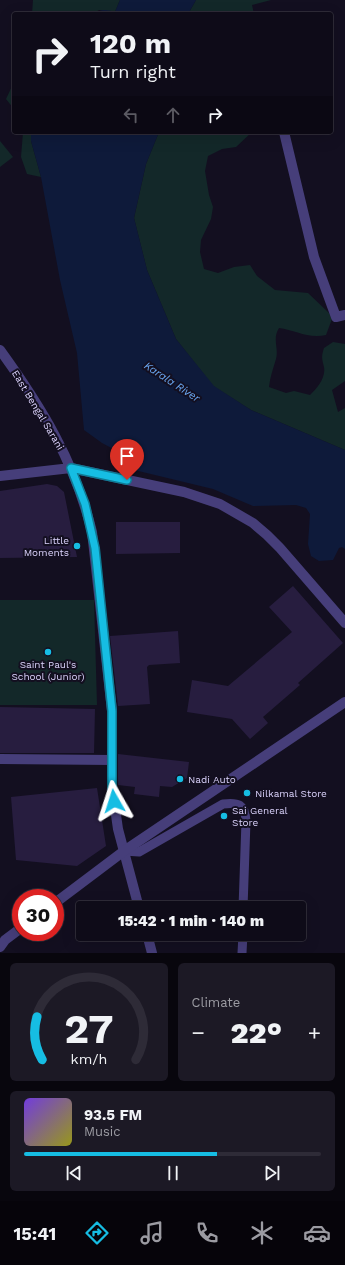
<!DOCTYPE html>
<html lang="en">
<head>
<meta charset="utf-8">
<style>
  body { margin:0; font-family:"Work Sans",sans-serif; background:#1c1925; color:#f1f3f6; height:100vh; display:flex; flex-direction:column; font-size:15px; white-space:nowrap }
  * { box-sizing:border-box; margin:0 }
  p { font-size:13px; color:#9b9ba2 }
  .icon { flex:none; width:22px; height:22px; fill:none; stroke:currentColor; stroke-width:2; stroke-linecap:round; stroke-linejoin:round }
  .map { position:relative; height:953px; overflow:hidden }
  .side { display:flex; flex-direction:column; gap:10px; padding:10px; background:#08060d; flex:1 }
  .side>* { flex:none }
  .banner { position:absolute; left:12px; top:12px; width:321px; height:122px; border-radius:4px; box-shadow:0 4px 16px #0002,0 0 0 1px #2e2b37; background:#0e0b18; color:#f1f3f6; overflow:hidden }
  .speed { position:absolute; left:12px; top:889px; display:flex; gap:8px; font-size:20px; font-weight:700; text-align:center }
  .speed>* { display:grid; place-content:center; width:52px; height:52px; border-radius:50%; background:#0e0b18; box-shadow:0 4px 16px #0002,0 0 0 1px #2e2b37; line-height:1 }
  .speed .limit { border:6px solid #d22; background:#fff; color:#111 }
  .pin { position:absolute; display:grid; place-items:center; width:34px; height:34px; color:#fff; margin:-41px -17px; border-radius:50% 50% 50% 0; rotate:-45deg; box-shadow:0 0 4px #0007 }
  .pin .icon { rotate:45deg }
  .me { position:absolute; width:44px; margin:-22px; rotate:354deg; stroke-linejoin:round; filter:drop-shadow(0 0 3px #0008) }
  .turn { display:flex; align-items:center; gap:14px; height:84px; padding:0 12px; font-size:18px }
  .turn .icon { width:52px; height:52px; stroke-width:2.5 }
  .turn b { display:block; font-size:28px; line-height:34px }
  .lanes { display:flex; align-items:center; height:38px; padding:0 12px; background:#0003; justify-content:center; gap:20px; direction:ltr }
  .lanes .off { opacity:.35 }
  .big { font-size:30px; font-weight:800; line-height:1.1 }
  .side .card { flex:1; display:flex; flex-direction:column; justify-content:center; gap:6px; min-width:0; padding:0 14px; border-radius:6px; background:#1c1925 }
  .side .dial { align-items:center; gap:0 }
  .dial svg { height:104px; overflow:visible; fill:none; stroke:#2e2b37; stroke-width:7; stroke-linecap:round; text-anchor:middle }
  .dial text { fill:#f1f3f6; stroke:none }
  .song { display:flex; align-items:center; gap:12px }
  .cover { width:48px; height:48px; border-radius:6px; background:linear-gradient(135deg,hsl(260 70% 55%),hsl(60 70% 35%)) }
  .played { height:4px; border-radius:2px; background:linear-gradient(90deg,#16bde3 65%,#2e2b37 65%) }
  .keys { display:flex; justify-content:space-around; direction:ltr }
  .heat { display:flex; justify-content:space-between; align-items:center; font-size:22px; direction:ltr }
  .side .tiles { flex:1; display:grid; gap:10px; grid-template-columns:1fr 1fr }
  .card:last-child { grid-column:span 2 }
  .trip { position:absolute; left:76px; top:901px; width:230px; height:40px; border-radius:4px; background:#0e0b18; box-shadow:0 4px 16px #0002,0 0 0 1px #2e2b37; font-weight:800; line-height:40px; text-align:center }
  .tab-bar { display:flex; height:64px; justify-content:space-around; align-items:center; background:#06040a; color:#9b9ba2 }
  .tab-bar .icon { width:28px; height:28px }
  .tab-bar .on { color:#16bde3 }
  .tab-bar b { font-size:18px; color:#f1f3f6 }
  .map>svg:first-child { display:block }
</style>
</head>
<body>
<div class="map">
<svg width="345" height="953" viewBox="0 0 345 953">
  <rect width="100%" height="100%" fill="#130f20"/>
  <path fill="#132829" d="M33 0H120L115 12 99 10 93 14H32Z
    M196 0H271L252 5 254 14H188Z
    M14 82V109L6 99Z
    M23 132H31V141L41 177 27 174 21 157Z
    M159 132H252L236 147 222 149 208 156 205 171 209 195 213 207 211 219 201 240 200 252 204 269 218 273 234 267 250 265 257 276 275 290 308 293 329 313 332 319 326 335C308 339 295 330 279 328 272 339 279 348 276 359 273 369 270 377 269 387L286 393 294 391 310 395C317 388 326 378 324 367 322 359 321 357 324 348L333 342 345 344V381L332 390 338 412 345 408V450L251 410 213 386 176 339 147 270 134 218 146 164Z
    M0 141 13 157 0 167Z
    M0 600H94L97 705H0Z"/>
  <path fill="#0e1a3a" d="M120 0H196L188 14H93C101 9 106 9 115 12Z
    M31 132H159L146 164 134 218 147 270 176 339 214 386 251 410 345 450V549L342 547 339 548 333 560 319 561 311 556 308 544 310 514 306 508 296 505 253 506 213 489 126 468 119 452 102 443 84 430 77 353 60 280 41 177 31 141Z"/>
  <path fill="#271d3f" d="M47 484 57 486 64 492 77 557 0 558V491Z
    M116 522H180V553L116 554Z
    M293 586 343 643 298 683 300 685 263 717 268 723 250 739 232 719 187 712 192 680 228 686 292 632 269 607Z
    M178 631 180 663 149 665 147 667 150 704 118 706 110 636Z
    M0 707 95 709 94 753H0Z
    M118 754 189 762 187 778 172 787 160 786 159 797 134 794 135 787 118 785Z
    M97 788 106 846 77 866 16 860 11 797Z"/>
  <g fill="none" stroke-linecap="round" stroke-linejoin="round">
    <path stroke="#463e7a" stroke-width="9" d="M124 851 139 852 223 804C238 802 245 804 246 821L243 908
      M242 953 243 934"/>
    <path stroke="#463e7a" stroke-width="10" d="M284 132 314 257 336 317 345 315
      M0 350C42 408 75 462 92 532L112 711V787L118 829 139 908
      M0 476 71 468 184 492 220 504 253 523 267 535 280 548 345 623
      M0 759 112 760
      M147 934 152 953"/>
    <path stroke="#463e7a" stroke-width="10" d="M55 903 124 851 345 702
      M0 947 5 940 21 928"/>
  </g>
  <g fill="none" stroke-linecap="round" stroke-linejoin="round">
    <defs>
      <path id="route" d="M114 801 112 787V711L95 548 85 504 71 468 127 480"/>
    </defs>
    <use href="#route" stroke="#0e7b94" stroke-width="10"/>
    <use href="#route" stroke="#16bde3" stroke-width="7"/>
  </g>
  <g fill="#16bde3" stroke="#130f20" stroke-width="1.5">
    <circle cx="77" cy="546" r="4"/>
    <circle cx="48" cy="652" r="4"/>
    <circle cx="180" cy="779" r="4"/>
    <circle cx="247" cy="793" r="4"/>
    <circle cx="224" cy="816" r="4"/>
  </g>
  <g text-anchor="middle" dominant-baseline="central" stroke-width="4" stroke-linejoin="round" paint-order="stroke">
    <g font-size="10" fill="#dad2fb" stroke="#130f20">
      <text transform="translate(38 410) rotate(59)">East Bengal Sarani</text>
    </g>
    <g font-size="10" fill="#dad2fb" stroke="#130f20" text-anchor="start">
      <text x="69" y="540" text-anchor="end">Little<tspan x="69" dy="12">Moments</tspan></text>
      <text x="48" y="664" text-anchor="middle">Saint Paul's<tspan x="48" dy="12">School (Junior)</tspan></text>
      <text x="188" y="779">Nadi Auto</text>
      <text x="255" y="793">Nilkamal Store</text>
      <text x="232" y="810">Sai General<tspan x="232" dy="12">Store</tspan></text>
    </g>
    <g font-size="11" font-style="italic" fill="#6aa7f1" stroke="#130f20">
      <text transform="translate(172 382) rotate(33)">Karala River</text>
    </g>
  </g>
</svg>
<div class="speed"><div class="limit">30</div></div>
<div class="pin" style="left:127px;top:480px;background:#d93025"><svg class="icon" aria-label="arrive" viewBox="0 0 24 24"><path d="M6 21V4h12l-3 4 3 4H6"/></svg></div>
<svg class="me" style="left:114px;top:801px" viewBox="-20 -20 40 40"><path d="M0-17L14 15 0 8-14 15z" fill="#16bde3" stroke="#fff" stroke-width="4"/></svg>
<div class="trip">15:42 · 1 min · 140 m</div>
<div class="banner">
<div class="turn"><svg class="icon" aria-label="right" viewBox="0 0 24 24"><path d="M7 20v-9h11M14 6l5 5-5 5"/></svg><div><b>120 m</b>Turn right</div></div>
<div class="lanes"><svg class="icon off" aria-label="left" viewBox="0 0 24 24"><path d="M17 20v-9H6M10 6l-5 5 5 5"/></svg><svg class="icon off" aria-label="ahead" viewBox="0 0 24 24"><path d="M12 20V5M6 11l6-6 6 6"/></svg><svg class="icon" aria-label="right" viewBox="0 0 24 24"><path d="M7 20v-9h11M14 6l5 5-5 5"/></svg></div>
</div>
</div>
<section class="side">
<div class="tiles">
<div class="card dial"><svg viewBox="0 0 100 80">
<path d="M14 69A42 42 0 1 1 86 69"/>
<path d="M14 69A42 42 0 0 1 10 36" stroke="#16bde3"/>
<text x="50" y="56" font-size="32" font-weight="700">27</text>
<text x="50" y="72" font-size="11">km/h</text>
</svg></div>
<div class="card"><p>Climate</p>
<div class="heat"><a>−</a><b class="big">22°</b><a>+</a></div>
</div>
<div class="card">
<div class="song"><i class="cover"></i><div><b>93.5 FM</b><p>Music</p></div></div>
<div class="played"></div>
<div class="keys"><svg class="icon" aria-label="previous" viewBox="0 0 24 24"><path d="M18 5L8 12l10 7zM5 5v14"/></svg><svg class="icon" aria-label="pause" viewBox="0 0 24 24"><path d="M8 5v14M16 5v14"/></svg><svg class="icon" aria-label="next" viewBox="0 0 24 24"><path d="M6 5l10 7-10 7zM19 5v14"/></svg></div>
</div>
</div>
</section>
<nav class="tab-bar">
<b>15:41</b>
<svg class="icon on" aria-label="directions" viewBox="0 0 24 24"><path d="M12 3l9 9-9 9-9-9zM9 14v-3h6M13 9l2 2-2 2"/></svg>
<svg class="icon" aria-label="music" viewBox="0 0 24 24"><path d="M9 18V5l10-2v13"/><circle cx="6" cy="18" r="3"/><circle cx="16" cy="16" r="3"/></svg>
<svg class="icon" aria-label="phone" viewBox="0 0 24 24"><path d="M5 4h4l2 5-3 2q2 4 5 5l2-3 5 2v4C11 20 4 13 5 4z"/></svg>
<svg class="icon" aria-label="climate" viewBox="0 0 24 24"><path d="M12 3v18M4 7l16 10M4 17L20 7"/></svg>
<svg class="icon" aria-label="car" viewBox="0 0 24 24"><path d="M5 17H2v-5l4-1 3-4h7l3 4 3 1v5h-3M9 17h6M6 11h13"/><circle cx="7" cy="17" r="2"/><circle cx="17" cy="17" r="2"/></svg>
</nav>
</body>
</html>
